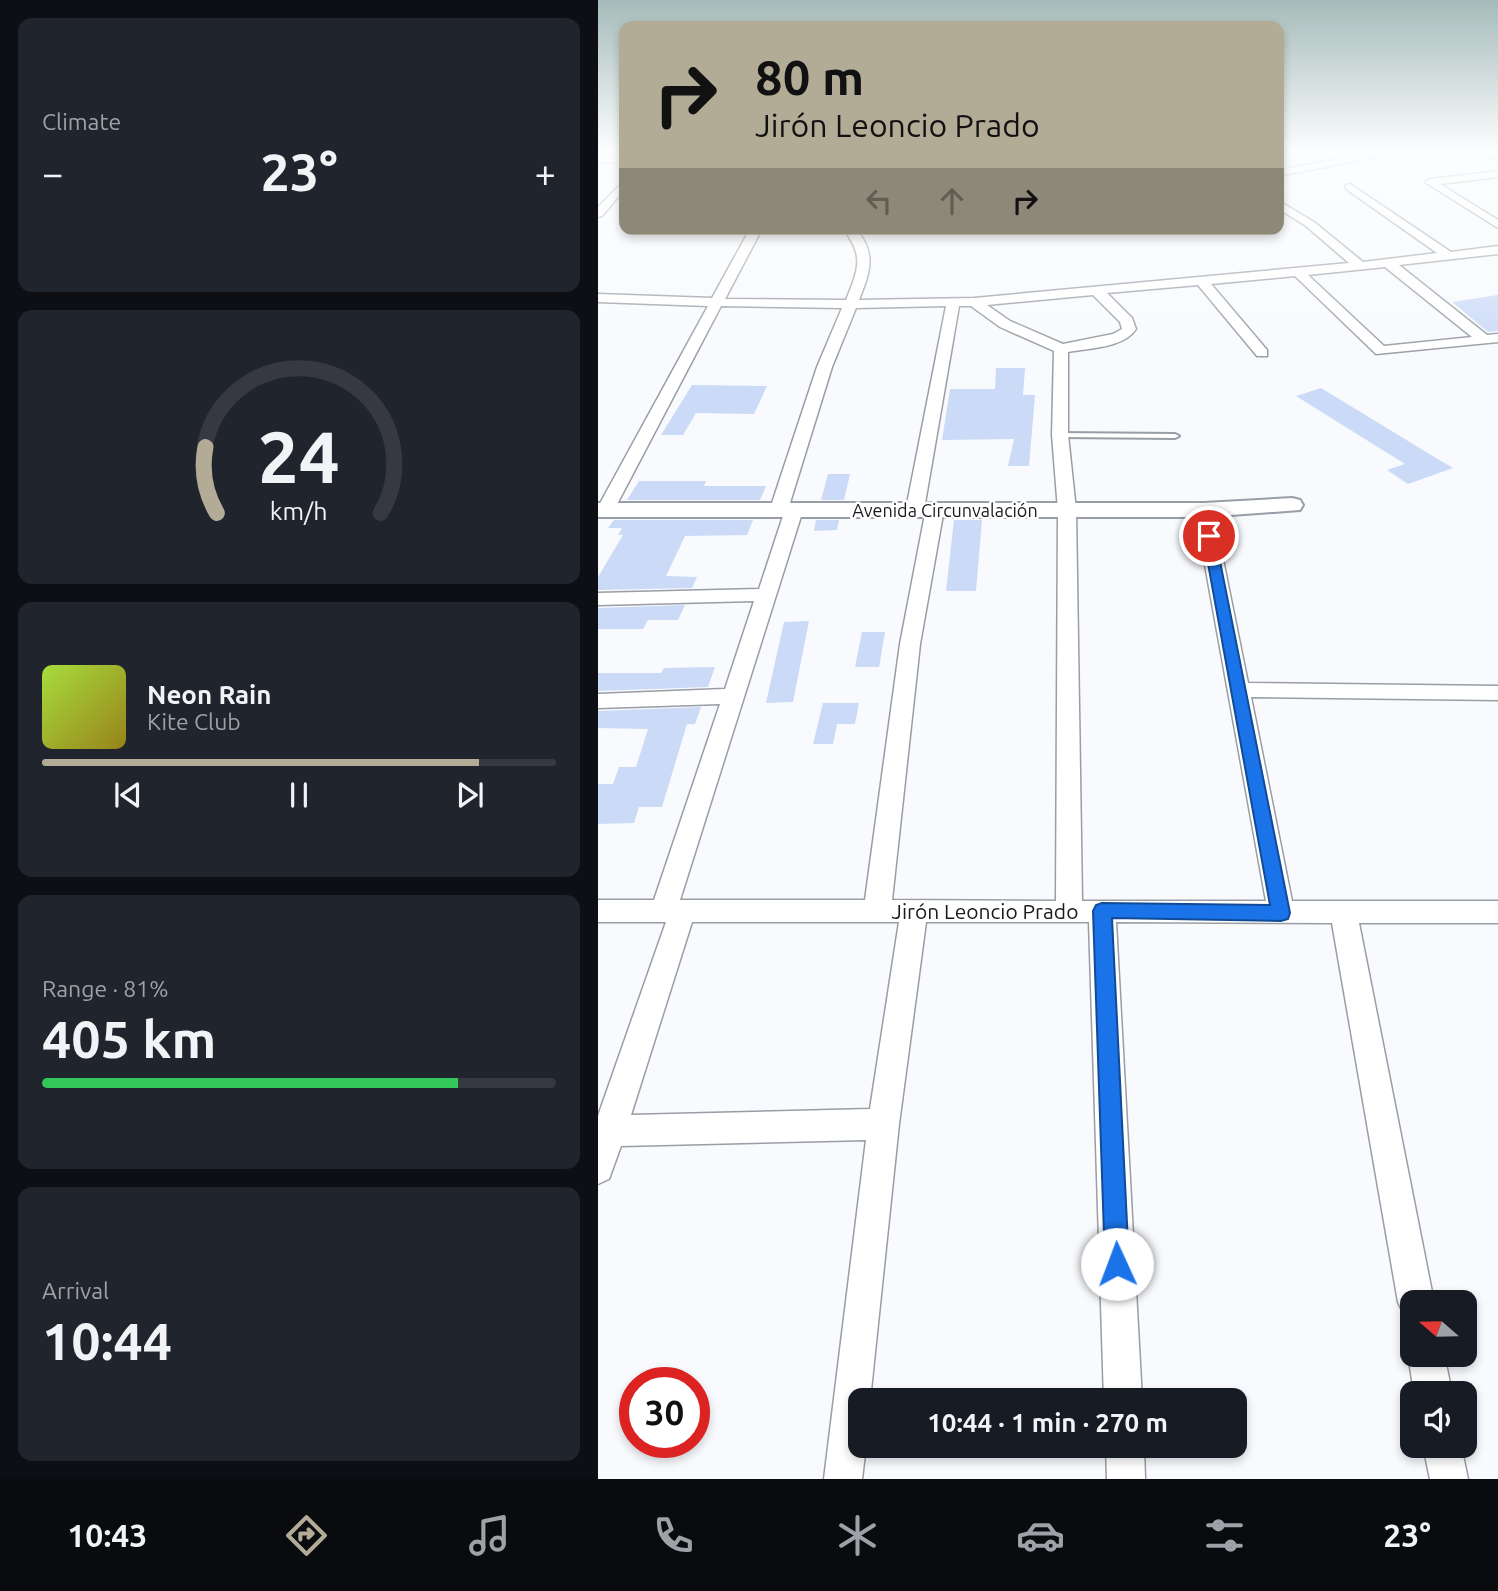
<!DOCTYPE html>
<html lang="en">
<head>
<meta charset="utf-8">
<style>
  body { margin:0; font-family:Ubuntu,sans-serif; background:#20242c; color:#f1f3f6; height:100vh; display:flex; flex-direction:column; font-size:26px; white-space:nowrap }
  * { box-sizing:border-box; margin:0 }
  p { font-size:23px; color:#9ea1a6 }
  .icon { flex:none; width:38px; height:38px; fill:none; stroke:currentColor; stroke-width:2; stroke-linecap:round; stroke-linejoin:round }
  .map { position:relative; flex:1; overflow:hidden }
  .details { display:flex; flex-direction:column; gap:18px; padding:18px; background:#0d0f14; width:598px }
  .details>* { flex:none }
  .banner { position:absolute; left:21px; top:21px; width:665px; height:214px; border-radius:14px; box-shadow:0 4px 10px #0003; background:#b2ab96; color:#111; overflow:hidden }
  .needle { width:46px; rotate:290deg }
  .buttons { position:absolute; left:802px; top:1290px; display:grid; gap:14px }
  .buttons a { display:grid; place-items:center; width:77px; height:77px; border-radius:14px; background:#171b24; box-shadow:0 4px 10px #0003; font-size:35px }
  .speed { position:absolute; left:21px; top:1367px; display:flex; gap:14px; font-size:35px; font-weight:700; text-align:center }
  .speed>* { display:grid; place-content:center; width:91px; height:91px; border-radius:50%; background:#171b24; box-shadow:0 4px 10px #0003; line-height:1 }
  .speed .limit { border:10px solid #d22; background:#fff; color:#111 }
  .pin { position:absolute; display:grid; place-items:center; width:60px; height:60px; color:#fff; margin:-30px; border:4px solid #fff; border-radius:50%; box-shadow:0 2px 7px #0007 }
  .me { position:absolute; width:77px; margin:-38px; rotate:358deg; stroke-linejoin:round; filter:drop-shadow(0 0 5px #0008) }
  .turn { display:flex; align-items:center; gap:24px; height:147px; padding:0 21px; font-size:32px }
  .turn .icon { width:91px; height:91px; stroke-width:2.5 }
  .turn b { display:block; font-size:49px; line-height:60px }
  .lanes { display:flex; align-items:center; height:66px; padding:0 21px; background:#0003; justify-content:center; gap:35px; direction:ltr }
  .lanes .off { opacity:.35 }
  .big { font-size:52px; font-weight:700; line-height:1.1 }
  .details .card { flex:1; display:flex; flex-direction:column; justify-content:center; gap:10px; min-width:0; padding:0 24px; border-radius:14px; background:#20242c }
  .details .dial { align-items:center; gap:0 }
  .dial svg { height:182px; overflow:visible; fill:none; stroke:#363941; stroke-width:7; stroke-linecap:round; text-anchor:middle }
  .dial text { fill:#f1f3f6; stroke:none }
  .song { display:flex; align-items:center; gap:21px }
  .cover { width:84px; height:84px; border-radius:10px; background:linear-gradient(135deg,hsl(80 70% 55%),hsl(50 70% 35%)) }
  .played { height:7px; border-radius:4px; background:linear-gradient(90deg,#b2ab96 85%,#363941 85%) }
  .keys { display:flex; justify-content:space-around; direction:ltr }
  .heat { display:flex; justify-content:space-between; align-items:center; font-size:38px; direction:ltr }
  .charge { height:10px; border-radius:5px; background:linear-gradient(90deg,#34c759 81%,#363941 0) }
  .trip { position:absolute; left:250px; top:1388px; width:399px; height:70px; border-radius:14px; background:#171b24; box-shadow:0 4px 10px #0003; font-weight:700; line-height:70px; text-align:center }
  .menu { display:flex; height:112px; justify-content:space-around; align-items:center; background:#090b0e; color:#9ea1a6 }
  .menu .icon { width:49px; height:49px }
  .menu .active { color:#b2ab96 }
  .menu b { font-size:32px; color:#f1f3f6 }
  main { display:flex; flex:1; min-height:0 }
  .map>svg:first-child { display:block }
</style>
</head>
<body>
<main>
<section class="details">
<div class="card"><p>Climate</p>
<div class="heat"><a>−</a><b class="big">23°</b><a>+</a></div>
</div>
<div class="card dial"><svg viewBox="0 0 100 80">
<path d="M14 69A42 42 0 1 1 86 69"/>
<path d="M14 69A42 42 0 0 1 9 40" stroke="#b2ab96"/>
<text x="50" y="56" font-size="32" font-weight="700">24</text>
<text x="50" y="72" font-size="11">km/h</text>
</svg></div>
<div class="card">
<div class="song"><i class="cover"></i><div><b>Neon Rain</b><p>Kite Club</p></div></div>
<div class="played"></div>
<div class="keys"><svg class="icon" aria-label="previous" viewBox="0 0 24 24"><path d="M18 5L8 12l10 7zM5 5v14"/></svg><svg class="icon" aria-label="pause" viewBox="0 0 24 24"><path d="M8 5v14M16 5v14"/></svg><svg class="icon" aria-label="next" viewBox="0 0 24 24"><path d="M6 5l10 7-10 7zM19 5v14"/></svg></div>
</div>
<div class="card"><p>Range · 81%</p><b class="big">405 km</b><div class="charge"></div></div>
<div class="card"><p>Arrival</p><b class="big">10:44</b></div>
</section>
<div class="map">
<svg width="900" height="1479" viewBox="0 0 900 1479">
  <rect width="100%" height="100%" fill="#f8fafd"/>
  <path fill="#cbdaf7" d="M900 295V331L890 332 854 302Z
    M398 368H427L425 395H437L431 466H410L416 439 344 440 352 389H397Z
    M94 385 169 386 156 414 98 413 85 435H63Z
    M723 388 833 455 855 468 810 484 789 470 807 464 698 396Z
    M230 474H252L246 500H223Z
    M41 481H108L106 486H168L162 500H29Z
    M16 520H155L149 535 87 536 68 576 99 577 94 588 0 590V577L25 535H20L24 528H10Z
    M218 520H241L239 530 216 531Z
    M356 520H384L378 591H348Z
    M87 605 80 620H50L45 629H0V608Z
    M211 621 195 702 168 703 186 622Z
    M264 632H287L281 667H257Z
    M117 667 110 687 0 691V673H63L66 668Z
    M225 703H261L257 724H239L235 744H215Z
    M103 707 97 724H89L64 807H41L36 823 0 824V784H15L21 767H38L50 729 0 728V711Z"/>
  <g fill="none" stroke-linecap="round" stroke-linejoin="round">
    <defs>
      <path id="service" d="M459 433 577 434 581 436 577 438 462 437H459Z"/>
      <path id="minor" d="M779 152H802L681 176V170Z
        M883 152 900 153V160L884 154Z
        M0 156H26V162H0Z
        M900 171V177L842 184 900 220V228L827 182 832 179Z
        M26 181V190L4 216 0 217V207Z
        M752 184 853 252 900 246V254L801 265 889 335 900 334V342L778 354 697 276 613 284 669 350V356H659L600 285 509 293 534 318 538 329C526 348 491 348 470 352V435L478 510 484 901H668L597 510 600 506H612L615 510 650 683 900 686V700L653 697 694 901H900V923H761L836 1302H814V1318L806 1314 800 1302 734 923 518 922 544 1400H506L491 922H328L301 1124 272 1400H262V1446H268L264 1479H226L268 1140 23 1146 11 1179 0 1184V1116L68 922H0V900H56L122 704 0 708V694L127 689 156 601 0 605V593L161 589 186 513H175L172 509 219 367 244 308 123 306 16 510 7 515 1 514 0 507 110 306 0 302V294L114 298 152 229H164L127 299 248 300C260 270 267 256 245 229H258C279 254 272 272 261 300L376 298 751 263 708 226 681 209V201L716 222 765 262 839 253 748 189V185ZM787 267 874 337 786 346 710 275ZM495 295 522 322 524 329 515 334 465 344 412 321 389 305ZM348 306 308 509 311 513 317 514 326 509 361 306H373L402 327 456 351 454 435 460 510 458 901 294 900 322 644 346 509 337 504 328 509 302 644 267 900H82L205 510 202 506H191L234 367 258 308ZM94 922H301L272 1109 33 1115Z
        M814 1345V1354H846L854 1393H816L810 1354Z
        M508 1446H546L547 1479H509Z
        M825 1446H863L870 1479H832Z"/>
      <path id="tertiary" d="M694 498 702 500 705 505 702 510 606 517H0V503H606Z"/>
    </defs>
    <use href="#service" stroke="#989da6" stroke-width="4"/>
    <use href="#minor" stroke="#989da6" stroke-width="3"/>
    <use href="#tertiary" stroke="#989da6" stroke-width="4"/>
    <use href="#service" fill="#fff" fill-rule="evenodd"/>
    <use href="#minor" fill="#fff" fill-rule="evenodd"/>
    <use href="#tertiary" fill="#fff" fill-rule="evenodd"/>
  </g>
  <linearGradient id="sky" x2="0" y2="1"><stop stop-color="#a5bbb9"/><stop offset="0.42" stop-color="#fcfdfe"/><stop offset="1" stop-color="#fcfdfe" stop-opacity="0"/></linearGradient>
  <rect width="900" height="359" fill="url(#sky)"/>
  <path fill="#1a73e8" stroke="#114b97" stroke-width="2" d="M611 532 617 536 692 913 690 919 683 921 514 918 531 1264 528 1272 519 1276 511 1272 507 1264 495 911 498 905 504 903 672 905 605 536Z"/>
  <g text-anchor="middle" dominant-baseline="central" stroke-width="5" stroke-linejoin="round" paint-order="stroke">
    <g font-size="18" fill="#191a1e" stroke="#fff">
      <text x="347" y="510">Avenida Circunvalación</text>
    </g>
    <g font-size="21" fill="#191a1e" stroke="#fff">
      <text x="387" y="911">Jirón Leoncio Prado</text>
    </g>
  </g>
</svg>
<div class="buttons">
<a><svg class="needle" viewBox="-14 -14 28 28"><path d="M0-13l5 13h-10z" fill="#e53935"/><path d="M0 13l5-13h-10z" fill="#9ea1a6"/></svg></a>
<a><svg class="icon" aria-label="sound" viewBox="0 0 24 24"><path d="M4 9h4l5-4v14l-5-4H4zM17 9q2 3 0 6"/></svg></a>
</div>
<div class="speed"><div class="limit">30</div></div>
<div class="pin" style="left:611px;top:536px;background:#d93025"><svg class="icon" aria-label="arrive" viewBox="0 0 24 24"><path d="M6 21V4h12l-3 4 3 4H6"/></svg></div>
<svg class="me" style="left:519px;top:1264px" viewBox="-20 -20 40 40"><circle r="19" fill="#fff"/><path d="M0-13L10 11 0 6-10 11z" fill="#1a73e8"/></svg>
<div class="trip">10:44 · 1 min · 270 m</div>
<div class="banner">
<div class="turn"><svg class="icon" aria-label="right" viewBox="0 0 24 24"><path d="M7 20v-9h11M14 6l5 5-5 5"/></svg><div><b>80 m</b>Jirón Leoncio Prado</div></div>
<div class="lanes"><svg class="icon off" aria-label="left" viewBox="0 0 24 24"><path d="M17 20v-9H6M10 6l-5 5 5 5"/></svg><svg class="icon off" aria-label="ahead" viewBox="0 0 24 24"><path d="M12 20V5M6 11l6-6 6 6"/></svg><svg class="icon" aria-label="right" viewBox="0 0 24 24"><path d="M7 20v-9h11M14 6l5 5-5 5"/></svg></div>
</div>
</div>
</main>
<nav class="menu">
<b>10:43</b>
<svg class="icon active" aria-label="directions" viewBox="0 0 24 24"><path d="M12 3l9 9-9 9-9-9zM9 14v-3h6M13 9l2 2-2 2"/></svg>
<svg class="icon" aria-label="music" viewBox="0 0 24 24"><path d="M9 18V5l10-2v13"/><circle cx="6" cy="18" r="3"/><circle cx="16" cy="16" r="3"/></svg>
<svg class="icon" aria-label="phone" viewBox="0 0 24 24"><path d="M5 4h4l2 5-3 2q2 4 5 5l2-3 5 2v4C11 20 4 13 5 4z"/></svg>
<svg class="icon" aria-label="climate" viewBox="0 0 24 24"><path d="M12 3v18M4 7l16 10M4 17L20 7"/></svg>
<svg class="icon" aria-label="car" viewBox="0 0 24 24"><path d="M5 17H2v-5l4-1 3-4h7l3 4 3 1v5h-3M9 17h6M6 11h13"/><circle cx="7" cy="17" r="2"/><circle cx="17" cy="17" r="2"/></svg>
<svg class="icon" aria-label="filters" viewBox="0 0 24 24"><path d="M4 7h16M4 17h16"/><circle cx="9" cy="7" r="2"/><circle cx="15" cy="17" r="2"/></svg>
<b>23°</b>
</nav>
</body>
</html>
